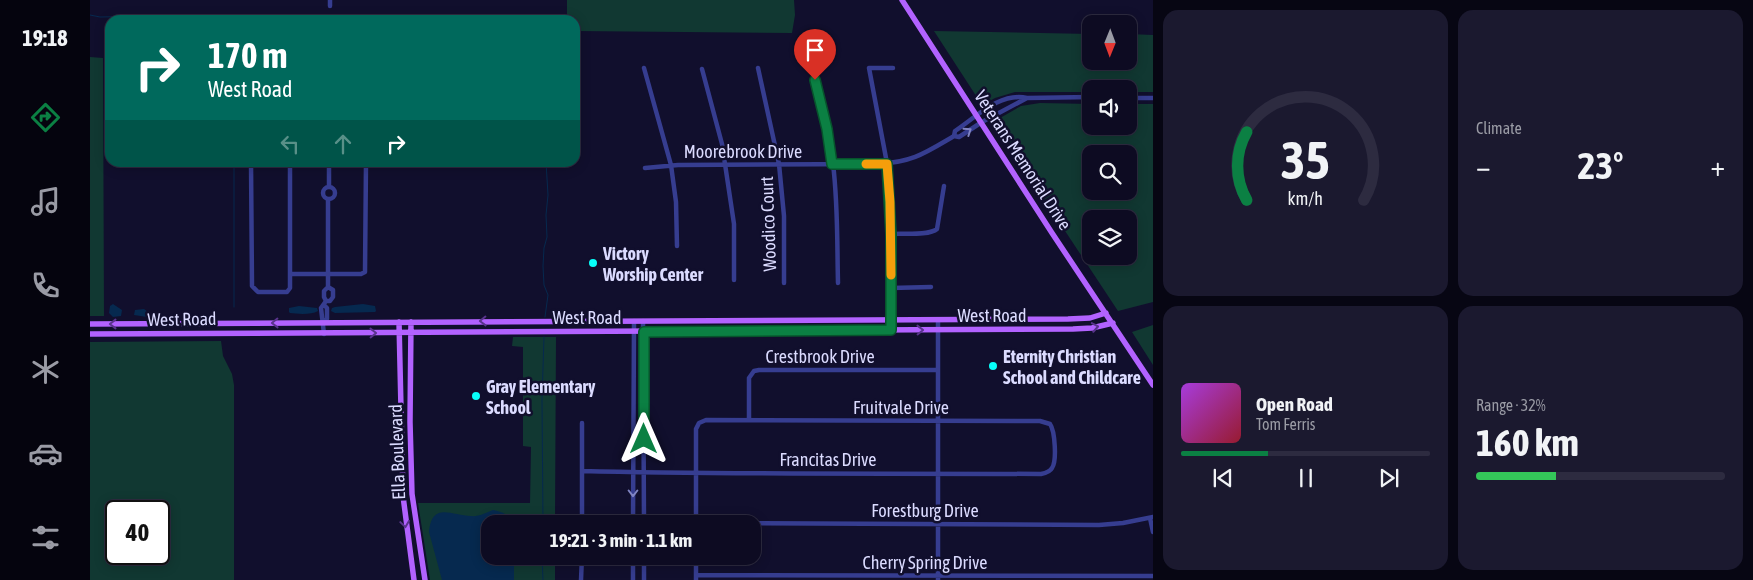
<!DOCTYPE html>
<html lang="en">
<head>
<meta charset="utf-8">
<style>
  body { margin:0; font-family:"Asap Condensed",sans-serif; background:#1b192f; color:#f1f3f6; height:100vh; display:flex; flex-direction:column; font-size:19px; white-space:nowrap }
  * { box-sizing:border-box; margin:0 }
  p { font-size:16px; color:#9a9ba5 }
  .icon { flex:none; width:28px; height:28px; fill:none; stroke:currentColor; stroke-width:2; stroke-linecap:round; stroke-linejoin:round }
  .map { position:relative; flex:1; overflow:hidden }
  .sheet { display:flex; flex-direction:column; gap:10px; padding:10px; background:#070613; width:600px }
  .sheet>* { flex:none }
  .top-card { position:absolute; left:15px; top:15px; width:475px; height:152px; border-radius:15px; box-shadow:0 2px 12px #0003,0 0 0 1px #2d2b40; background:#00695c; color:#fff; overflow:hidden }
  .needle { width:32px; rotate:181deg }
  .fabs { position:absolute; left:992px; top:15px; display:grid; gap:10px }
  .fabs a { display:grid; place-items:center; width:55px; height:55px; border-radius:10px; background:#0d0b22; box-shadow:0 2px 12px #0003,0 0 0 1px #2d2b40; font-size:25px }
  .speed { position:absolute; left:15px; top:500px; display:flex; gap:10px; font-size:25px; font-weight:700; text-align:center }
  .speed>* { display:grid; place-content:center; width:65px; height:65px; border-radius:50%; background:#0d0b22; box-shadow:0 2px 12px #0003,0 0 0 1px #2d2b40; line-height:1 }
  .speed .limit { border:2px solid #111; border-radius:8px; background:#fff; color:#111 }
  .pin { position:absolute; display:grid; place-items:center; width:42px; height:42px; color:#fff; margin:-51px -21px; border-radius:50% 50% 50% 0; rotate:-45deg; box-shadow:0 0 5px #0007 }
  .pin .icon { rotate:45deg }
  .me { position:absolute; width:55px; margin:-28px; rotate:0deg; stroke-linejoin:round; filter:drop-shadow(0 0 4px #0008) }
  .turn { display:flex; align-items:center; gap:18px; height:105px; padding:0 20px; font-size:22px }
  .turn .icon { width:65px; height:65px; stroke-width:2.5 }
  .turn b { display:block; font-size:35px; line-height:42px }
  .lanes { display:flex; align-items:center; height:48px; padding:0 20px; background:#0003; justify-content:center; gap:25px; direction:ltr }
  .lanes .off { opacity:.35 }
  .big { font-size:38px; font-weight:700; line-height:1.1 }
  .sheet .card { flex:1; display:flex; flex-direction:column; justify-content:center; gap:8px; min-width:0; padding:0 18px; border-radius:15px; background:#1b192f }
  .sheet .dial { align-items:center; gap:0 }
  .dial svg { height:130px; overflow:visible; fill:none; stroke:#2d2b40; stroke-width:7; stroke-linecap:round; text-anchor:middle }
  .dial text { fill:#f1f3f6; stroke:none }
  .song { display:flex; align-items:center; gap:15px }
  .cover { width:60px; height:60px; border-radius:8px; background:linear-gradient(135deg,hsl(280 70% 55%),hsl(350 70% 35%)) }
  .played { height:5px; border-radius:2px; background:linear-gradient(90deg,#0b8043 35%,#2d2b40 35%) }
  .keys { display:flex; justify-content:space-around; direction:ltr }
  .heat { display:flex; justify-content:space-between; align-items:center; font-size:28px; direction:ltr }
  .charge { height:8px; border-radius:4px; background:linear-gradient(90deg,#34c759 32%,#2d2b40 0) }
  .sheet .tiles { flex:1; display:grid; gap:10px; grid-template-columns:repeat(2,1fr) }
  .trip { position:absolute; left:391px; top:515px; width:280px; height:50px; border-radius:15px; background:#0d0b22; box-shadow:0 2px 12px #0003,0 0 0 1px #2d2b40; font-weight:700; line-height:50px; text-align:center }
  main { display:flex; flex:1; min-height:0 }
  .dock { display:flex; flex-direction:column; width:90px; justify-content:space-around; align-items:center; background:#05040e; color:#9a9ba5 }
  .dock .icon { width:35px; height:35px }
  .dock .current { color:#0b8043 }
  .dock b { font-size:22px; color:#f1f3f6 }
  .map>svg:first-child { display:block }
</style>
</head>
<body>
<main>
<nav class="dock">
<b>19:18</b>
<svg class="icon current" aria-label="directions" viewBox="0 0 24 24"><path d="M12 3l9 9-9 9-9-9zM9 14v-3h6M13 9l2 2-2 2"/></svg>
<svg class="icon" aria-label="music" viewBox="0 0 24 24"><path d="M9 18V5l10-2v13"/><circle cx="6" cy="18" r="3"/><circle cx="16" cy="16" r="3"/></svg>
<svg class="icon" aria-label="phone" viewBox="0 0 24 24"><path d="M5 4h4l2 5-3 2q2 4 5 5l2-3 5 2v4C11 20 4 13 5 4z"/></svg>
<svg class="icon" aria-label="climate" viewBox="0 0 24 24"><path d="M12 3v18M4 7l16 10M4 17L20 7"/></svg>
<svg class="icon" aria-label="car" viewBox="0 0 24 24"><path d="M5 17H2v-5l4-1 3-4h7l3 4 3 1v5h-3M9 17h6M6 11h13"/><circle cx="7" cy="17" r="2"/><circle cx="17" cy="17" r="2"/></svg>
<svg class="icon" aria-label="filters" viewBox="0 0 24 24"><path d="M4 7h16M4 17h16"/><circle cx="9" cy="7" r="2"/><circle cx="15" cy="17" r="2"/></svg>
</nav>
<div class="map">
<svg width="1063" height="580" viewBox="0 0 1063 580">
  <rect width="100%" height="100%" fill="#110f2d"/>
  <path fill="#113832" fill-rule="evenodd" d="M477 0H704L705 15 702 33 485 31V20H477Z
    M844 31 1001 34V61H1039V34L1063 35V92H1039V89H1001V92H925L905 98 892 105Z
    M0 57 13 58 14 316H0Z
    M950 103 1001 104V126H1039V104H1063V302L1028 311 903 122 931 106ZM1001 154H1039V191H1001ZM1001 219H1039V256H1001Z
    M1063 325V365L1042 332Z
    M423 337H466L465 524H400V556H465V580H340L328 503H440L441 447 433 446V347L422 346Z
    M131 341 133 356 142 374 144 385V580H0V342ZM26 511H69V554H26Z"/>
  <path fill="#06294f" d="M23 304 32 310 31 316 23 317 19 313 20 306Z
    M273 304 285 306 286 311 285 312 245 313 241 311 242 308 245 307Z
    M209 306 227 308 228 311C221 315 208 314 200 313L199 312V308Z
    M54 309 58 312 57 317 44 315 45 310Z
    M403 510C412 512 420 514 422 524H400V556H424V580H352L339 532C342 501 362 516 381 516 388 517 396 513 403 510Z"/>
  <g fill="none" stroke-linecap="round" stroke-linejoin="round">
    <path stroke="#06294f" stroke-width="1" d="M0 15 10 17 65 16 181 19 323 17 359 19 448 17 452 20
      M144 307V162
      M455 317 458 295 454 285 453 266 454 248 457 237 456 215 458 195 456 162
      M453 524 452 399 454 337
      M452 556 453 580"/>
    <path stroke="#363d90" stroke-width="4.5" d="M240 0V6
      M554 68 581 165 586 202 587 246
      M668 68 689 164 694 216V283
      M612 69 632 144 644 224V280
      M724 71C729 102 738 133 743 164 748 203 747 243 748 283
      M1039 98H1063
      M864 136 865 131C886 117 910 92 937 98L1001 97
      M161 162 162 286 168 292H197L200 288V162
      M555 168 588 165 788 164C823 162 835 153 864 136L869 137 892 122 937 98
      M233 193a6 6 0 1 1 12 0a6 6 0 1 1-12 0Z
      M239 187V162
      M801 234C813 233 839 236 847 229L854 186
      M200 274H271L275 272 276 162
      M801 288 841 287
      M236 301 234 297V291L238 287V199
      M234 321 237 319V308L234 305
      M553 321 554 524
      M801 330 800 202 796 158 779 68H803
      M234 334 231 308 236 301H240L243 297V290L238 287
      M659 420V378L664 371 669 370H847
      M492 423V524
      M492 471C645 475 798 473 951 474 956 473 960 472 962 468 967 461 965 431 960 424L950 421 616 420 609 423 606 429V524
      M1060 518 1063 532
      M606 523 1009 525 1033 523 1063 517
      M543 524 544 321
      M554 556V580
      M606 556V580
      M606 575 1063 576
      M491 580 492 556
      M543 580V556
      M848 580V320"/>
    <path stroke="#b262ff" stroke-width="5.5" d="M812 0 962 233 1063 385
      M309 322 313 496 324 580
      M321 322 320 422 322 494 335 580
      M0 324 978 319 1000 318 1016 313
      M0 334 983 329 1002 328 1023 323"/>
  </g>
  <defs><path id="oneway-chevron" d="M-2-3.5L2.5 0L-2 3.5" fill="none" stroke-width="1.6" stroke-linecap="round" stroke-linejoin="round" transform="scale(1.25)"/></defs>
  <g stroke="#8084c2">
    <use href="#oneway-chevron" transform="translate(878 131) rotate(-34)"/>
    <use href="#oneway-chevron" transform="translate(543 493) rotate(90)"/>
  </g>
  <g stroke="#59348c">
    <use href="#oneway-chevron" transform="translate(393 321) rotate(179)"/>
    <use href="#oneway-chevron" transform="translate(185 323) rotate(179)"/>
    <use href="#oneway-chevron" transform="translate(23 324) rotate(-180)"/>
    <use href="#oneway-chevron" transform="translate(1005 327) rotate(-10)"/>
    <use href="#oneway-chevron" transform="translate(830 330) rotate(-1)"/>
    <use href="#oneway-chevron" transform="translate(283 333) rotate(-1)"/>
    <use href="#oneway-chevron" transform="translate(315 524) rotate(82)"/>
  </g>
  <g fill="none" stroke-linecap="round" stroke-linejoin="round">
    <defs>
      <path id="route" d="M554 439V332L801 330V234L797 164H742L737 129 725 80"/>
    </defs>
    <use href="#route" stroke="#07532c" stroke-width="12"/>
    <use href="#route" stroke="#0b8043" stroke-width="9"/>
    <path stroke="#f59e0b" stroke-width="9" d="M776 164H797L800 202 801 275"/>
  </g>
  <g fill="#07fffa" stroke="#110f2d" stroke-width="2">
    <circle cx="503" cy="263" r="5"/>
    <circle cx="903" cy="366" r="5"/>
    <circle cx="386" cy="396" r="5"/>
  </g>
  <g text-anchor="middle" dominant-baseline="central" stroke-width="5" stroke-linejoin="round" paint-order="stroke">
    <g font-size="18" fill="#dbdbff" stroke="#110f2d">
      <text x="653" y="151">Moorebrook Drive</text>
      <text transform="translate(933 160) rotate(57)">Veterans Memorial Drive</text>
      <text transform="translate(678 224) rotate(-92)">Woodico Court</text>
      <text x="902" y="315">West Road</text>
      <text x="497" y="317">West Road</text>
      <text transform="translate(92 319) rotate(-1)">West Road</text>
      <text x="730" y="356">Crestbrook Drive</text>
      <text x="811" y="407">Fruitvale Drive</text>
      <text transform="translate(307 452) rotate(-92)">Ella Boulevard</text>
      <text x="738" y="459">Francitas Drive</text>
      <text x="835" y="510">Forestburg Drive</text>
      <text x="835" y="562">Cherry Spring Drive</text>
    </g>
    <g font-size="18" font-weight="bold" fill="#dbdbff" stroke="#110f2d" text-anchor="start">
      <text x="513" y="253">Victory<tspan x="513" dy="21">Worship Center</tspan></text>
      <text x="913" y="356">Eternity Christian<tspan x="913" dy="21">School and Childcare</tspan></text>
      <text x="396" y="386">Gray Elementary<tspan x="396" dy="21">School</tspan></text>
    </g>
  </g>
</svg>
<div class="fabs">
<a><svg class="needle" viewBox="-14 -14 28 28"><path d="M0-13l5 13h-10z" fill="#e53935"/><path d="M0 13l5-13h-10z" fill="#9a9ba5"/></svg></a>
<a><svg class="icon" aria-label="sound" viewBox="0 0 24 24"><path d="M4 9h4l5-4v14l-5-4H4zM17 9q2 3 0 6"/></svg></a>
<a><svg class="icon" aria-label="search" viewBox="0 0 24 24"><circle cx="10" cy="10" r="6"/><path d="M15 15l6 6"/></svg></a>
<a><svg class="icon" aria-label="layers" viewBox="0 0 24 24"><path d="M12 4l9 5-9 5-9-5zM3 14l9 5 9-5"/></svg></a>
</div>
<div class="speed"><div class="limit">40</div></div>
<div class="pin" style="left:725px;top:80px;background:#d93025"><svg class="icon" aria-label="arrive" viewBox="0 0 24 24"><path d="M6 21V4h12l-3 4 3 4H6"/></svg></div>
<svg class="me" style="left:554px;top:439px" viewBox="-20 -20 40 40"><path d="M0-17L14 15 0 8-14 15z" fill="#0b8043" stroke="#fff" stroke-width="4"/></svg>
<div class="trip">19:21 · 3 min · 1.1 km</div>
<div class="top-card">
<div class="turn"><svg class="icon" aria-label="right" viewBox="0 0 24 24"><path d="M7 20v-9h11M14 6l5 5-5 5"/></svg><div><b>170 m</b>West Road</div></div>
<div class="lanes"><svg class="icon off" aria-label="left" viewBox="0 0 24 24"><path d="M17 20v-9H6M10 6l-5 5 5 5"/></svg><svg class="icon off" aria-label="ahead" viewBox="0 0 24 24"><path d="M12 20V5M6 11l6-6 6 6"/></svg><svg class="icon" aria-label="right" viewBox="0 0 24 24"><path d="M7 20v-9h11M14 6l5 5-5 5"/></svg></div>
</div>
</div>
<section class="sheet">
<div class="tiles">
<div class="card dial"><svg viewBox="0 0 100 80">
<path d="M14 69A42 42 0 1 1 86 69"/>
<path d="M14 69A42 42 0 0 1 14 27" stroke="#0b8043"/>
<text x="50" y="56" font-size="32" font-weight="700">35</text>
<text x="50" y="72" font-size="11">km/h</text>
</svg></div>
<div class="card"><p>Climate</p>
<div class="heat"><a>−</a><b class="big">23°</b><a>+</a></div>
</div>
<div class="card">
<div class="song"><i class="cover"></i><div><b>Open Road</b><p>Tom Ferris</p></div></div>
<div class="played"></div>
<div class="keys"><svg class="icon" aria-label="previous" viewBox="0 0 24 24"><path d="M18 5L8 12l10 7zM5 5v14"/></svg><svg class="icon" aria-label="pause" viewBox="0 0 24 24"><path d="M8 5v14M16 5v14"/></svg><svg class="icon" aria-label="next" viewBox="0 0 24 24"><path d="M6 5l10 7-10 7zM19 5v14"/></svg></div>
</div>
<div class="card"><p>Range · 32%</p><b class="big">160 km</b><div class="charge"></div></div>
</div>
</section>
</main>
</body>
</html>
